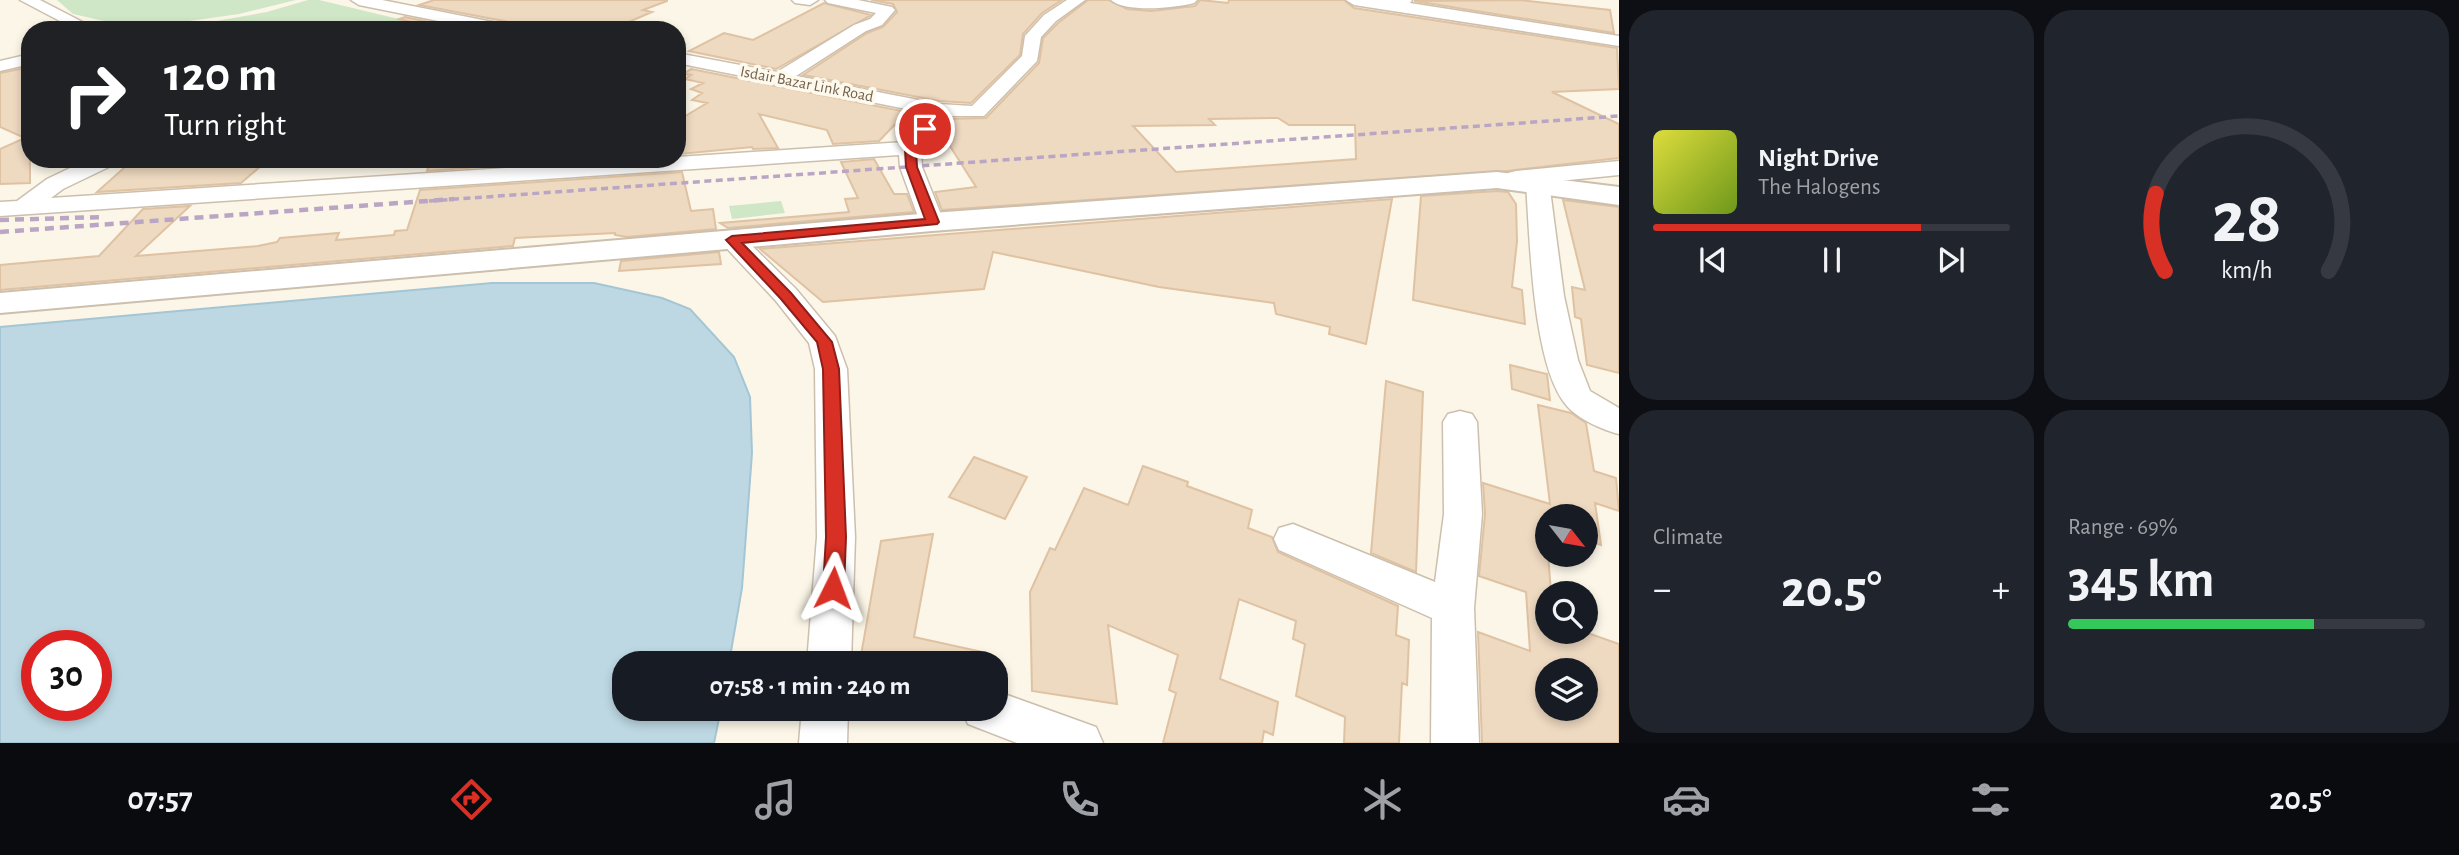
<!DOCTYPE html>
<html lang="en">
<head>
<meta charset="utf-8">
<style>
  body { margin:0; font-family:"Alegreya Sans",sans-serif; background:#20242c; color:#f1f3f6; height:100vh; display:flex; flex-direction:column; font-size:26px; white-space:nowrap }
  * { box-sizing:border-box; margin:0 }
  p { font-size:23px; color:#9ea1a6 }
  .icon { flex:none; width:38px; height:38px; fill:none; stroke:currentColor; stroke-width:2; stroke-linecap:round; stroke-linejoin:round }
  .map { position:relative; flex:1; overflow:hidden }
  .side { display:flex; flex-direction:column; gap:10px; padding:10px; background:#0d0f14; width:840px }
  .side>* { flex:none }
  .hud { position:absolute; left:21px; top:21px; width:665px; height:147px; border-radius:28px; box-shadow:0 4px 10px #0003; background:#202124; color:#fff; overflow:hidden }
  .needle { width:46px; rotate:121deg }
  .buttons { position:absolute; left:1535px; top:504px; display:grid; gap:14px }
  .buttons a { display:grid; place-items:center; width:63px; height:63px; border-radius:50%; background:#171b24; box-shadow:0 4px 10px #0003; font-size:35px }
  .speed { position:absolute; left:21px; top:630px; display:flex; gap:14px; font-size:35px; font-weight:700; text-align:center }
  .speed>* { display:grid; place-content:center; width:91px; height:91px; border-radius:50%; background:#171b24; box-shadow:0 4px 10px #0003; line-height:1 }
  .speed .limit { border:10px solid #d22; background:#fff; color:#111 }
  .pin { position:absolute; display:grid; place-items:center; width:60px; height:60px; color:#fff; margin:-30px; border:4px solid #fff; border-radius:50%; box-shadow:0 2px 7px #0007 }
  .me { position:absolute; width:77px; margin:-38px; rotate:3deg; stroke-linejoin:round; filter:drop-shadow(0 0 5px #0008) }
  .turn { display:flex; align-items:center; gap:24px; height:147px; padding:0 28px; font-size:32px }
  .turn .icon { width:91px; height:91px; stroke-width:2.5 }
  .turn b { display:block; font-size:49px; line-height:60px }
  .big { font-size:52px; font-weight:700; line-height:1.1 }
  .side .tile { flex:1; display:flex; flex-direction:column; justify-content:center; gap:10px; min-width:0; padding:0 24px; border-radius:28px; background:#20242c }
  .side .dial { align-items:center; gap:0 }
  .dial svg { height:182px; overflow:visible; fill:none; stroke:#363941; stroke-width:7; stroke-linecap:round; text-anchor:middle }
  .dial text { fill:#f1f3f6; stroke:none }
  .song { display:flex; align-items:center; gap:21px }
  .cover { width:84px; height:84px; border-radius:10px; background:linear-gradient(135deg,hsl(60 70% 55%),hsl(80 70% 35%)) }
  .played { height:7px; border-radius:4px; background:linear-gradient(90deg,#d93025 75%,#363941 75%) }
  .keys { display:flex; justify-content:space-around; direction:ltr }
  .heat { display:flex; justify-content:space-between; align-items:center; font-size:38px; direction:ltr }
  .charge { height:10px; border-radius:5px; background:linear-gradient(90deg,#34c759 69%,#363941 0) }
  .side .tiles { flex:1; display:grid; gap:10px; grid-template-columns:repeat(2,1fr) }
  .trip { position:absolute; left:612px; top:651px; width:396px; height:70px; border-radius:28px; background:#171b24; box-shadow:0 4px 10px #0003; font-weight:700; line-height:70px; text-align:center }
  .dock { display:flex; height:112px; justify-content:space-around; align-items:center; background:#090b0e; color:#9ea1a6 }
  .dock .icon { width:49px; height:49px }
  .dock .current { color:#d93025 }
  .dock b { font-size:32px; color:#f1f3f6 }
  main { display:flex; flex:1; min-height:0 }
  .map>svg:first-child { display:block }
</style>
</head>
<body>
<main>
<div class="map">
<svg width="1619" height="743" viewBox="0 0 1619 743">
  <rect width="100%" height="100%" fill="#fbf6e7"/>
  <path fill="#cfe7c6" d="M57 0H296L239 14 175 23 126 26 73 14Z
    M308 0H319L445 30H166L267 12Z
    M781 201 785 213 732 219 729 206Z"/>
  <path fill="#bdd8e3" stroke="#a4c6d4" stroke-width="2" fill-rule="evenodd" d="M492 283H594L662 298 690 309 734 357 750 397 752 453 742 588 729 663H625V709H721L714 743H0V327ZM37 646H96V705H37Z"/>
  <path fill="#eed9c1" stroke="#dfc2a2" stroke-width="2" fill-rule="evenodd" d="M434 0H667V1L643 10 652 12 610 30H519L509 22 419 5Z
    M871 0H1062L1042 13 1023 34 1020 55 971 103 939 101 803 75 867 33 883 27 897 12 893 4Z
    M1088 0H1109L1127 9 1151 11 1186 7 1195 6 1200 0 1228 3 1229 0H1344L1354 8 1617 48 1619 89 1552 92 1619 124V158L1507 171 942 210 935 192 976 187 948 143 940 144 934 135 946 119 986 118 1039 63 1043 38 1058 23ZM1278 118 1289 125H1355L1356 159 1176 172 1133 126 1215 125 1209 119Z
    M1519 0 1610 10 1614 33 1414 1Z
    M824 3 871 15 776 69 689 51 724 33 753 40Z
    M405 17 468 30H443L399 19Z
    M30 67V183L0 184V149L25 138 0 127V73Z
    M691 69 907 112 879 141 833 144 827 130 759 114 778 148 753 149 752 147 680 154 677 121 707 103 692 100 702 93 691 89 703 83 685 79 691 75 683 74Z
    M159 159H269L241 183 97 192 125 167 172 166Z
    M431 159H539V161L588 159 427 171Z
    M874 159 894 194H907L914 212 728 228 720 223 849 212 845 199 858 198 841 162Z
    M682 172 691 211 713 209 716 229 627 237 615 235V233L515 238 513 246 0 290V265L99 256 143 209 190 206 136 256 258 246 277 242 280 238 339 233 336 240 394 235 395 231 407 230 420 190Z
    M1497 191 1508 192 1516 204 1517 241 1512 287 1522 290 1525 324 1413 300 1421 196Z
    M1392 199 1366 344 1329 334 1330 327 1276 314 1274 303 1159 287 993 252 984 289 823 302 760 249Z
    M1563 200 1619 207V373L1587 365 1581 319 1575 317 1572 287 1585 290Z
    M719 252 721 264 619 271 621 261Z
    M1510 365 1547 374 1550 400 1512 389Z
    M1386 381 1423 392 1416 572 1371 553Z
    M1538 405 1571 413 1586 423 1594 471 1616 478 1619 511 1595 503 1601 545 1586 540V516H1547L1546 527 1551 593H1547V632H1585L1619 644V743H1482L1478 632 1530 651 1526 592 1479 576 1485 514 1483 483 1550 504ZM1547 670H1586V709H1547Z
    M974 457 1027 477 1005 519 949 497Z
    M1143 466 1188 482 1187 486 1252 510 1248 528 1272 537 1278 552 1398 606 1396 635 1409 640 1407 685 1402 683 1399 743H1344L1345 717 1296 696 1305 644 1293 639 1296 621 1239 599 1220 679 1278 702 1273 735 1264 731 1262 743H1163L1176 693 1169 690 1178 655 1108 625 1117 704 1032 691 1030 592 1050 548 1055 550 1084 488 1128 505Z
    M933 534 914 637 987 653 986 663 860 661 881 541Z"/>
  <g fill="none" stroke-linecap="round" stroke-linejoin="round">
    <defs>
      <path id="minor" d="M20 0H40L98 30H77Z
        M351 0H382L508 25 516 30H483L359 5Z
        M792 0H818L810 5 795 3Z
        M825 0H858L892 7 895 10 882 25 866 31 796 76 939 104 972 106 1022 56 1025 36 1044 15 1067 0H1085L1056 21 1041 37 1037 61 984 116H945L921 148 922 167 944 222 941 227 932 229 923 227 920 222 900 167 899 155 0 216V202L17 201 47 179 89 159H118L115 164 63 189 51 198 642 159H677V157L904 142 926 113 677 63V53L777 72 854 25 870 19 876 13 828 3Z
        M1111 0H1197L1194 3C1176 8 1125 13 1111 0Z
        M1346 0H1412L1410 3 1619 36V46L1354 5Z
        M30 54V64L0 71V61Z
        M1619 161V175L1549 182 1564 296 1578 360 1590 391 1619 408V434C1603 430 1578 419 1567 406 1532 367 1530 237 1526 184L1508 183 1505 178 1508 173 1516 171Z
        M732 232 741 235 796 289 835 336 847 369 855 537 851 663H807L817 537 815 369 809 343 776 301 719 240 723 235Z
        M1460 411 1472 414 1477 422 1482 514 1474 608 1479 743H1431L1432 618 1279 550 1274 539 1279 528 1293 524 1435 582 1444 514 1443 422 1448 414Z
        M996 691 1096 727 1103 743H1017L968 724 961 709H996Z
        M802 709H848L847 743H799Z"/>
      <path id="tertiary" d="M1497 172 1619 187V205L1497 188 932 231 0 313V293L932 213Z"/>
    </defs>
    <use href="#minor" stroke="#ccbfae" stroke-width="3"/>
    <use href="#tertiary" stroke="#ccbfae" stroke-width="4"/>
    <use href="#minor" fill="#fff" fill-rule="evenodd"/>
    <use href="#tertiary" fill="#fff" fill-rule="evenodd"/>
    <path stroke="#baa6c4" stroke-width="3.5" stroke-dasharray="7 4.5" stroke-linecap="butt" d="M429 201 1619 116"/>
    <path stroke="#baa6c4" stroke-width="4.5" stroke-dasharray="9 6" stroke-linecap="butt" d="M0 220 104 217
      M0 232 454 199"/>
  </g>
  <path fill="#d93025" stroke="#8d1f18" stroke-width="2" d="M921 127 930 129 916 149 917 167 939 222 937 224 742 243 791 293 832 342 839 369 846 537 844 588 841 594 833 596 826 594 823 588 826 537 823 369 817 342 781 299 726 240 732 236 925 219 906 167 905 149Z"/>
  <g text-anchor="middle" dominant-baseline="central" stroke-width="7" stroke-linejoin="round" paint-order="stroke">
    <g font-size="16" fill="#73604d" stroke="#fef9ed">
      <text transform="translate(807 84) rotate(11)">Isdair Bazar Link Road</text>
    </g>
  </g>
</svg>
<div class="buttons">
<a><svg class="needle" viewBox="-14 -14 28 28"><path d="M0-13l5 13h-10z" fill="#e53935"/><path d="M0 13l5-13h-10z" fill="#9ea1a6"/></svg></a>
<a><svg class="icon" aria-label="search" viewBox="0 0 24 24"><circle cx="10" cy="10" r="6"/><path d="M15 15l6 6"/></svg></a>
<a><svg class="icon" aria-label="layers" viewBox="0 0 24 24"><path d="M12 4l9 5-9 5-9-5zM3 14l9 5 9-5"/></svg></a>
</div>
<div class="speed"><div class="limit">30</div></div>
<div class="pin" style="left:925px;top:129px;background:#d93025"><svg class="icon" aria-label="arrive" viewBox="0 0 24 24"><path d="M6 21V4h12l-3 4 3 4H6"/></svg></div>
<svg class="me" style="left:833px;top:588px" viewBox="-20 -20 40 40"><path d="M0-17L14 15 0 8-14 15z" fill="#d93025" stroke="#fff" stroke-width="4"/></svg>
<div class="trip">07:58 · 1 min · 240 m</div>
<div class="hud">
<div class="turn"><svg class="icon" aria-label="right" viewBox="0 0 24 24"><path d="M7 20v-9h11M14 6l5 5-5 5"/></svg><div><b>120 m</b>Turn right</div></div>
</div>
</div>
<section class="side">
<div class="tiles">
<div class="tile">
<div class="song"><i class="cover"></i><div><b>Night Drive</b><p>The Halogens</p></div></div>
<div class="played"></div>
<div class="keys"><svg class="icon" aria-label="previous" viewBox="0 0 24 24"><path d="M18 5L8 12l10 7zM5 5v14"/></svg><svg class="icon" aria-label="pause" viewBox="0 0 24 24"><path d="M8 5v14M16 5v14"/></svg><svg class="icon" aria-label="next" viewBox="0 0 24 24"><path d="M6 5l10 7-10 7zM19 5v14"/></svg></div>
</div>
<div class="tile dial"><svg viewBox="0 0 100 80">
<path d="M14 69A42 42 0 1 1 86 69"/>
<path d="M14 69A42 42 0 0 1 10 35" stroke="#d93025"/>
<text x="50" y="56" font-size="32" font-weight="700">28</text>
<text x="50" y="72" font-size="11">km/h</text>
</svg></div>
<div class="tile"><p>Climate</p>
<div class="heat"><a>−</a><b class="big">20.5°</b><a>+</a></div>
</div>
<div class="tile"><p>Range · 69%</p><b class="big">345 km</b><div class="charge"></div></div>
</div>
</section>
</main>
<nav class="dock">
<b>07:57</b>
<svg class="icon current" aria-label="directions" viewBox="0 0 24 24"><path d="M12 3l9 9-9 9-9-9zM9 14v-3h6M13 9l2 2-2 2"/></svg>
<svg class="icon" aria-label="music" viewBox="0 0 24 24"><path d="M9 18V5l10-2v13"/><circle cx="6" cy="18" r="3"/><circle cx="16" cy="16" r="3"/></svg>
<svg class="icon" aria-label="phone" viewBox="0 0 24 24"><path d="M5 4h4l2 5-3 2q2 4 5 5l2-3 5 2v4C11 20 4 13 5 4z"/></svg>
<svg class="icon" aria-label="climate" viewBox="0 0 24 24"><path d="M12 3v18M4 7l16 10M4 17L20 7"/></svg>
<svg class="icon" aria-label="car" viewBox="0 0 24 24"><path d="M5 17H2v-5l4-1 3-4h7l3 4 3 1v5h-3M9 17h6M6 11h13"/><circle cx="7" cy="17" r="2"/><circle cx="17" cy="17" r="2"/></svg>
<svg class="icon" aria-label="filters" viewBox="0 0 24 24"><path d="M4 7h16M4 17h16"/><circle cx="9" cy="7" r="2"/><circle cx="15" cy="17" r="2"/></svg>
<b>20.5°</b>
</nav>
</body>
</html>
